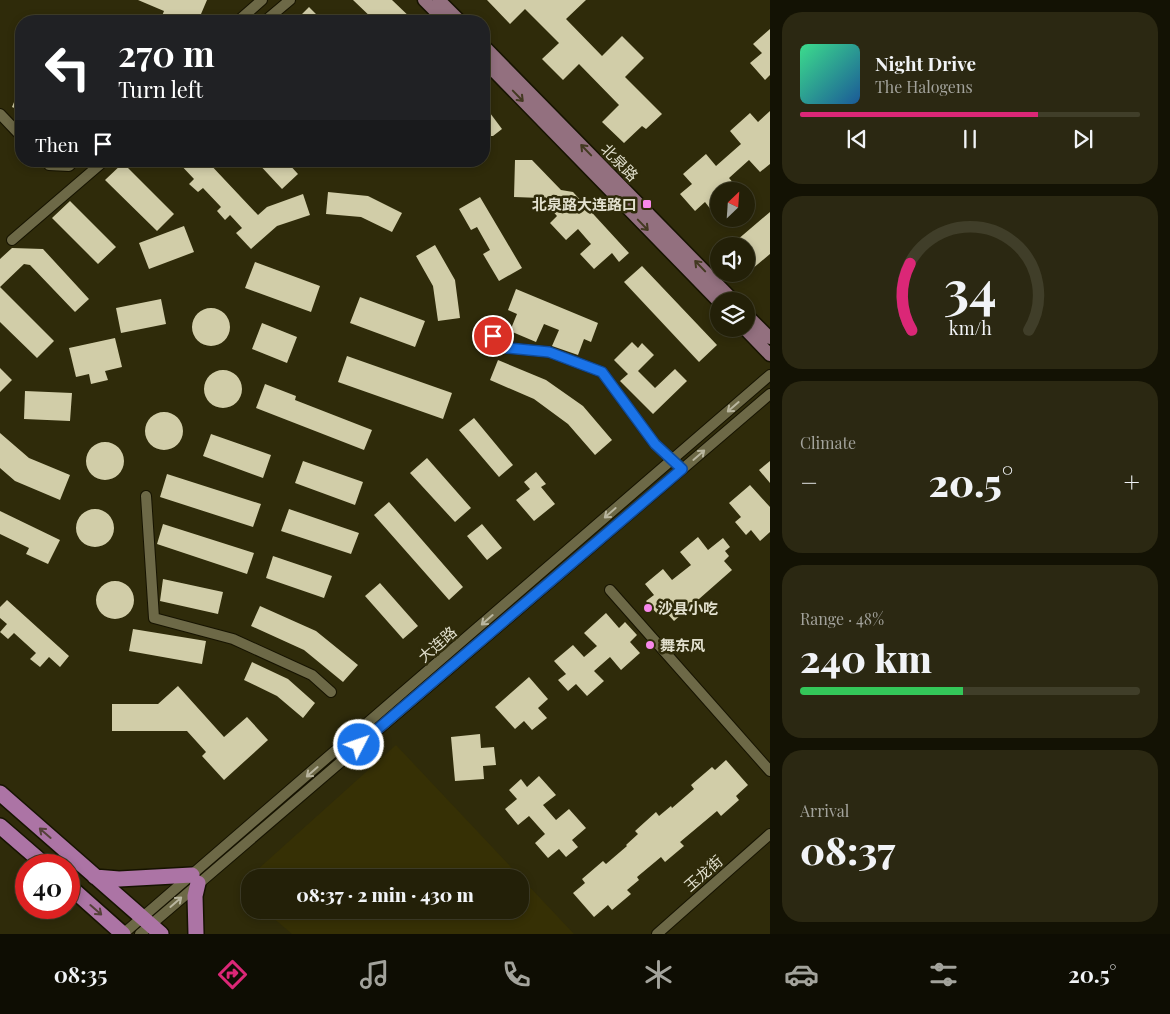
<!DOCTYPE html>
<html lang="en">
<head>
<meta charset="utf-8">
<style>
  body { margin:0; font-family:"Playfair Display","Noto Sans SC",serif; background:#2b2812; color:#f1f3f6; height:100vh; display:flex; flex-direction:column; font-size:19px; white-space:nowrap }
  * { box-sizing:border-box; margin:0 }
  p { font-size:16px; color:#a3a39c }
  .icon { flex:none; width:28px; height:28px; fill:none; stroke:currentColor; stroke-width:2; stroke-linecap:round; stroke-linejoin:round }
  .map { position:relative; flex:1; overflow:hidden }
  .details { display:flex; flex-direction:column; gap:12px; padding:12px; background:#131204; width:400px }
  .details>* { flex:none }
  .hud { position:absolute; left:15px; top:15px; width:475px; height:152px; border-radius:20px; box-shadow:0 2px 8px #0003,0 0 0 1px #403e29; background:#202124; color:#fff; overflow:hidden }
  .needle { width:32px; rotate:25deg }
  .tools { position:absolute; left:710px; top:182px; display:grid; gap:10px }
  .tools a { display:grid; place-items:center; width:45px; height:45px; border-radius:50%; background:#232008; box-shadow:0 2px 8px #0003,0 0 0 1px #403e29; font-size:25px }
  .speed { position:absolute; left:15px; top:854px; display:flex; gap:10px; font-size:25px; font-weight:700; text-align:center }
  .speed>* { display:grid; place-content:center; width:65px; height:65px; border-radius:50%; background:#232008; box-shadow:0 2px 8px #0003,0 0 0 1px #403e29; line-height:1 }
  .speed .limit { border:8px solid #d22; background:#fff; color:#111 }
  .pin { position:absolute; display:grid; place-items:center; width:42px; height:42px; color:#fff; margin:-21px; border:2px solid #fff; border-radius:50%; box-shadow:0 1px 5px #0007 }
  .me { position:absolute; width:55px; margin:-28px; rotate:49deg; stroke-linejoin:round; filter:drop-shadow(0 0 4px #0008) }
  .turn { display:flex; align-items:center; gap:18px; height:105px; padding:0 20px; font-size:22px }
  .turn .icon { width:65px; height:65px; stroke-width:2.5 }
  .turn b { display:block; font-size:35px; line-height:42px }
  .then { display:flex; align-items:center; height:48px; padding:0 20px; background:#0003; gap:10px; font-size:19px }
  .big { font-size:38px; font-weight:800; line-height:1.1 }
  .details .widget { flex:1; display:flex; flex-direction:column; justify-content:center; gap:8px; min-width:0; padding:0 18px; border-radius:20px; background:#2b2812 }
  .details .dial { align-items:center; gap:0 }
  .dial svg { height:130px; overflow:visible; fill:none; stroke:#403e29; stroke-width:7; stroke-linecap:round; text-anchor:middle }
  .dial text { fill:#f1f3f6; stroke:none }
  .song { display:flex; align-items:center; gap:15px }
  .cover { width:60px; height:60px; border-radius:8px; background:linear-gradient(135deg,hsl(150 70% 55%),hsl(210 70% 35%)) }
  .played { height:5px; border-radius:2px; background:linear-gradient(90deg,#db2777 70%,#403e29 70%) }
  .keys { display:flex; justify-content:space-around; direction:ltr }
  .heat { display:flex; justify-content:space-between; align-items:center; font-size:28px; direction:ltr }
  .charge { height:8px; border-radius:4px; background:linear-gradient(90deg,#34c759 48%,#403e29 0) }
  .trip { position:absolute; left:241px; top:869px; width:288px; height:50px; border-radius:20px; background:#232008; box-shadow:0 2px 8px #0003,0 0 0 1px #403e29; font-weight:800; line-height:50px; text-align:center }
  .tabs { display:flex; height:80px; justify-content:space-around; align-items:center; background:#0e0d03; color:#a3a39c }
  .tabs .icon { width:35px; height:35px }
  .tabs .on { color:#db2777 }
  .tabs b { font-size:22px; color:#f1f3f6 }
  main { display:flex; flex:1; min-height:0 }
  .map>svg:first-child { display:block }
</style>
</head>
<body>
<main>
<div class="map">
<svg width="770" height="934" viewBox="0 0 770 934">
  <rect width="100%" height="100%" fill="#2f2b0a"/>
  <path fill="#363005" d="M396 745 574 934H292L264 910H520V878H250V890L247 879Z"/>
  <path fill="#d1cda8" d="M138 0H207L198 21 186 16 184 21H160L164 11Z
    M353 0H392L414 21H375Z
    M487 0H586L566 19 602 56 622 36 644 58 625 77 662 114 646 129 642 126 624 143 602 122 619 105 579 64 563 80 542 59 559 43 525 9 510 24Z
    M309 7 323 21H295Z
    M770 29V75L765 80 750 63 762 53 753 44Z
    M21 85V111L12 107Z
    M484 105 502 129 493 136H484Z
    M770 111V164L760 172 749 160 729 178 740 191H719V205L712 211 705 202 695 211 680 194 692 184 683 174 706 154 716 166 741 144 730 131 750 113 758 122Z
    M515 160H532L561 190 573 192 629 253 619 262 612 253 594 269 580 254 591 244 578 229 566 240 550 223 557 216 541 198 514 197Z
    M177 161H207L258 215 267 207 303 194 310 215 277 226 251 249 236 233 242 228 230 215 225 220 217 211 221 207 203 188 198 192 189 184 194 179Z
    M256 161H286L298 174 282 189Z
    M123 163 174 214 157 231 105 180Z
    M328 192 368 196 402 213 392 232 361 217 326 214Z
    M480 197 522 268 499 281 483 254 490 250 477 227 471 230 459 209Z
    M70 201 116 247 98 264 52 218Z
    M770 212V254L746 274V246H730Z
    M184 226 194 252 149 269 139 243Z
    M435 245 455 280 460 318 438 321 433 286 416 256Z
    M12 248 43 249 89 299 75 312 30 265 24 264 0 287V259Z
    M255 262 320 286 311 312 245 288Z
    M642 266 717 345 699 362 624 282Z
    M0 287 54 341 37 358 0 322Z
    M516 289 598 323 591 342 584 339 578 355 552 346 559 330 544 324 536 342 510 331 517 314 508 310Z
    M360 297 425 321 415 347 350 323Z
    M161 299 166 324 121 333 116 308Z
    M192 327a19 19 0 1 1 38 0a19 19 0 1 1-38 0Z
    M262 323 297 337 287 363 252 349Z
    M115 338 122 367 105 371 108 380 91 384 89 374 76 377 69 348Z
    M632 342 638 348 642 343 654 355 638 371 655 388 675 369 687 381 653 414 620 381 628 374 614 360Z
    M347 356 452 393 443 419 338 382Z
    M498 360 546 380 583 406 612 440 595 455 568 424 534 399 490 380Z
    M0 368 12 380 0 392Z
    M204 389a19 19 0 1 1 38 0a19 19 0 1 1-38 0Z
    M265 384 296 396 295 400 372 430 364 450 256 408Z
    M25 391 72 393 70 421 24 419Z
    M145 431a19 19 0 1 1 38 0a19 19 0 1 1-38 0Z
    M474 418 513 465 499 477 459 430Z
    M0 433 29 458 70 475 60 500 15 481 0 468Z
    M211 434 271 455 263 478 203 456Z
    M86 461a19 19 0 1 1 38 0a19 19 0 1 1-38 0Z
    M427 458 471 508 455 522 410 473Z
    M303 461 363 482 355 505 295 483Z
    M770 461V483L759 470Z
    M536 472 546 484 541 487 555 504 534 521 516 500 530 489 524 482Z
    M167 474 261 504 253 527 160 497Z
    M750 485 770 507V532L760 541 751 530 746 535 735 522 741 517 729 503Z
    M389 502 463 587 449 600 374 515Z
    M289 509 359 533 351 554 281 531Z
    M76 528a19 19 0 1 1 38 0a19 19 0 1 1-38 0Z
    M0 511 60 540 48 564 26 554 29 548 0 534Z
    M163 524 254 553 247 574 157 544Z
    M482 524 502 548 487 560 467 536Z
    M698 537 708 550 723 538 730 547 725 551 729 556 724 561 732 570 674 621 665 611 659 616 646 601 654 595 645 584 663 569 672 580 691 565 680 552Z
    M273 556 332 576 324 598 266 578Z
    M163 579 223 592 218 614 160 601Z
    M96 600a19 19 0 1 1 38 0a19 19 0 1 1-38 0Z
    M380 583 418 626 403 639 365 596Z
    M7 600 69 656 60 667 49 657 40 667 30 659 36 653 14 633 8 639 0 632 7 624 0 618V607Z
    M260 606 316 631 358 665 343 682 304 650 251 626Z
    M606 613 619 628 625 622 637 635 630 642 640 653 621 670 610 657 594 671 604 681 587 696 576 684 568 691 558 680 566 674 554 661 573 645 584 657 597 646 584 633Z
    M133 629 206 641 202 664 129 651Z
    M252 662 288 679 315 703 303 718 277 696 244 680Z
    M529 677 548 699 538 708 547 718 532 730 524 721 515 729 495 707Z
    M178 686 224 737 247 717 268 740 224 780 202 756 206 752 187 731H112V704H158Z
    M480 734 481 748 494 747 496 765 483 766 484 779 455 781 451 737Z
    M726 760 748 785 736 796 739 800 721 816 717 811 680 842 684 846 665 862 661 857 637 877 639 880 627 890 631 894 612 910 608 905 594 917 573 893 585 883 582 879 603 861 606 864 627 846 626 845 638 834 635 831 656 812 659 816 671 806 672 808 694 789 691 785 712 767 715 770Z
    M539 776 556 795 543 805 556 820 569 809 586 828 572 840 578 847 566 857 559 849 548 858 535 843 545 834 529 816 518 825 505 809 517 799 509 790 521 779 527 787Z"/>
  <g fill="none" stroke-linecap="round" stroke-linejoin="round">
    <defs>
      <path id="minor" d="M238 21 262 0
        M265 21 290 0
        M0 114 21 136
        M46 161 49 165 69 166 74 161
        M12 240 104 161
        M493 336 507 348 549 352 602 372 655 444 677 464
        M146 496 154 618 233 639 312 675 331 692
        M610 590 770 771
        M123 934 770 375
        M140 934 770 394
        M657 934 770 834"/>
      <path id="major" d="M424 0 445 21
        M439 0 460 21
        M484 46 734 301
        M484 61 719 302
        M746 314 770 338
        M745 329 770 355"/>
      <path id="highway" d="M0 793 161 934
        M0 826 45 865
        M95 877 119 879 192 875
        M69 886 123 934
        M196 934 195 896 198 883"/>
    </defs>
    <use href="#minor" stroke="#161300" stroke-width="12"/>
    <use href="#major" stroke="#161300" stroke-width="15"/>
    <use href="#highway" stroke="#161300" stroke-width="18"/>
    <use href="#minor" stroke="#6d6947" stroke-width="10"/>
    <use href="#major" stroke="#93707f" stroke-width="12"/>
    <use href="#highway" stroke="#ac74a5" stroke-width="15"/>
  </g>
  <defs><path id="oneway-shaft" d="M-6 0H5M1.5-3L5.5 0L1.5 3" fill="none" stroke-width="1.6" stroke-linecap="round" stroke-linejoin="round" transform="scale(1.25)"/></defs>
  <g stroke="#433921">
    <use href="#oneway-shaft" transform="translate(518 96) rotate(46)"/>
    <use href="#oneway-shaft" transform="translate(586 150) rotate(-134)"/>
    <use href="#oneway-shaft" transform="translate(643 225) rotate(46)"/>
    <use href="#oneway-shaft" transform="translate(700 266) rotate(-134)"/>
  </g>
  <g stroke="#b9b69f">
    <use href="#oneway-shaft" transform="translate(733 407) rotate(139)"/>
    <use href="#oneway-shaft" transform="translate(699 455) rotate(-41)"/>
    <use href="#oneway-shaft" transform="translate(610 513) rotate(139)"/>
    <use href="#oneway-shaft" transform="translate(487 620) rotate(139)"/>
    <use href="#oneway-shaft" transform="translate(312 772) rotate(139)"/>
    <use href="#oneway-shaft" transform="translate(176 902) rotate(-41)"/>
  </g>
  <g stroke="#544138">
    <use href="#oneway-shaft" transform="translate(45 833) rotate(-139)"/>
    <use href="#oneway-shaft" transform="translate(96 910) rotate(41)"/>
  </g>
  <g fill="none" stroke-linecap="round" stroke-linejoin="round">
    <defs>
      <path id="route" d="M359 745 682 469 655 444 602 372 549 352 507 348 493 336"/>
    </defs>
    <use href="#route" stroke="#114b97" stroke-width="12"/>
    <use href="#route" stroke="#1a73e8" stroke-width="9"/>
  </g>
  <g fill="#f888eb" stroke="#2f2b0a" stroke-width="2">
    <rect x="642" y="199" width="10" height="10" rx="2.5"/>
    <circle cx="648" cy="608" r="5"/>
    <circle cx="650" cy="645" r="5"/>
  </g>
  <g text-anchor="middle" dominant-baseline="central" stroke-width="5" stroke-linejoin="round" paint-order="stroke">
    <g font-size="15" fill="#e2e0ce" stroke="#2f2b0a">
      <text transform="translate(620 162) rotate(46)">北泉路</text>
      <text transform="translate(437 644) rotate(-41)">大连路</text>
      <text transform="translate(703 873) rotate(-41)">玉龙街</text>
    </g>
    <g font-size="15" font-weight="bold" fill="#e2e0ce" stroke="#2f2b0a" text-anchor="start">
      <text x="637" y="204" text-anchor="end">北泉路大连路口</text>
      <text x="658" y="608">沙县小吃</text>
      <text x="660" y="645">舞东风</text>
    </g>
  </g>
</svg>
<div class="tools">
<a><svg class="needle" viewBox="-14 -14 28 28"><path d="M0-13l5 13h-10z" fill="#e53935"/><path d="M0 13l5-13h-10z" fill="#a3a39c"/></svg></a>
<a><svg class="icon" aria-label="sound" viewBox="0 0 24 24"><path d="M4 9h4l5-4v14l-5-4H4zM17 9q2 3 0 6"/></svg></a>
<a><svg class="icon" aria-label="layers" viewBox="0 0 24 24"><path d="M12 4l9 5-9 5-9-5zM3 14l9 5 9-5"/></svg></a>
</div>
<div class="speed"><div class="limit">40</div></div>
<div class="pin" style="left:493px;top:336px;background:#d93025"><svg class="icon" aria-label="arrive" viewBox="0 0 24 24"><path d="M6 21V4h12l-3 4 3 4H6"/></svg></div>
<svg class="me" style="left:359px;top:745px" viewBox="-20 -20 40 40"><circle r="17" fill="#1a73e8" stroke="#fff" stroke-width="3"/><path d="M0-11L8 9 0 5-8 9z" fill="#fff"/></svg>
<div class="trip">08:37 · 2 min · 430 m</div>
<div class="hud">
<div class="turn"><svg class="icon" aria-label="left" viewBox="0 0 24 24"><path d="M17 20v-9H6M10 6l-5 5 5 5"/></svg><div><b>270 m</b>Turn left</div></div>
<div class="then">Then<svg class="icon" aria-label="arrive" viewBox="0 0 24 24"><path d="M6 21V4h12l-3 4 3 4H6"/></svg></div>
</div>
</div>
<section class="details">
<div class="widget">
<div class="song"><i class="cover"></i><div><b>Night Drive</b><p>The Halogens</p></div></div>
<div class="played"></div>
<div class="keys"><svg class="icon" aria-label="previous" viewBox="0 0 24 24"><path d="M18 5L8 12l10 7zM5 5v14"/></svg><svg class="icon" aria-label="pause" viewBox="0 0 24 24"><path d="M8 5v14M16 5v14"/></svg><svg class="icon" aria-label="next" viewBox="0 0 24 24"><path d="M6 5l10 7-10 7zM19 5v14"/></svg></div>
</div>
<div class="widget dial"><svg viewBox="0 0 100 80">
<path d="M14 69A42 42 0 1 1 86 69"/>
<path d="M14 69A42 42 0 0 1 13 28" stroke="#db2777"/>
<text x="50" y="56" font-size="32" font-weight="700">34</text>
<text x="50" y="72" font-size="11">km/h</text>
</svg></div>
<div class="widget"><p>Climate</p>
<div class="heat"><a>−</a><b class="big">20.5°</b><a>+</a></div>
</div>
<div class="widget"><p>Range · 48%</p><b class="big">240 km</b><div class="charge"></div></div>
<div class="widget"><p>Arrival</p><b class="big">08:37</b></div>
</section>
</main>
<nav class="tabs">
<b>08:35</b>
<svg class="icon on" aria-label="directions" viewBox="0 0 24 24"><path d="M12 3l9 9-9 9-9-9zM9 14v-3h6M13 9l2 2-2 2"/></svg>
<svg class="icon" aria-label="music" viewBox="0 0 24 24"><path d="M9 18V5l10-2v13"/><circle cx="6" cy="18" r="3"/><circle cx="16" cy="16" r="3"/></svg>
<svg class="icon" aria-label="phone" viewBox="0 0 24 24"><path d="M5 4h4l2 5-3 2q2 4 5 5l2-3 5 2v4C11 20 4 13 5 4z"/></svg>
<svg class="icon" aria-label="climate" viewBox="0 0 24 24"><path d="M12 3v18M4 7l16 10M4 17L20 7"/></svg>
<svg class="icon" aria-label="car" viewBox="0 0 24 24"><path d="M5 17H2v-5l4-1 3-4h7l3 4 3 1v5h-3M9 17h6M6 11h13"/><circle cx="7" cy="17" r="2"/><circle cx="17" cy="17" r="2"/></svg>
<svg class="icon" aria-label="filters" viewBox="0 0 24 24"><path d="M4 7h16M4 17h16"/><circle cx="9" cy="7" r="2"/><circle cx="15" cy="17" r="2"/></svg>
<b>20.5°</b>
</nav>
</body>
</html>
